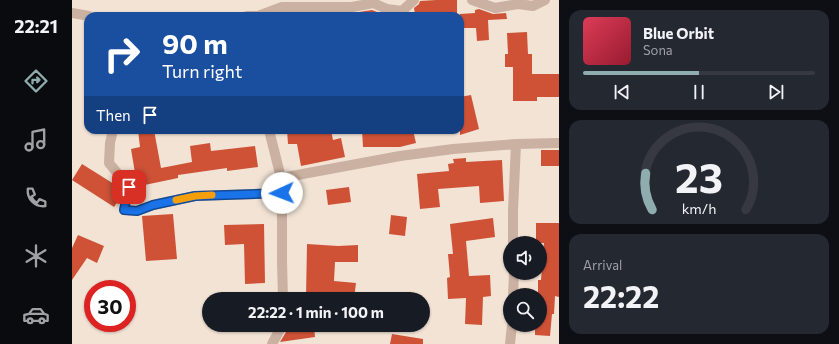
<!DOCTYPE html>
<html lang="en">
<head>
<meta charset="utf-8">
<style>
  body { margin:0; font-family:Commissioner,sans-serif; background:#242831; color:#f1f3f6; height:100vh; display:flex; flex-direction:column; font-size:15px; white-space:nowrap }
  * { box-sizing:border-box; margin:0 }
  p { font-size:13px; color:#9ea1a6 }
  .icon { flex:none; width:22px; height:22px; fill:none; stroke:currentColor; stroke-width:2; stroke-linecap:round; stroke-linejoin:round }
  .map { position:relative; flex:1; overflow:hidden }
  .side { display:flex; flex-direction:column; gap:10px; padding:10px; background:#0d0f14; width:280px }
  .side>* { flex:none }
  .top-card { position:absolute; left:12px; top:12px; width:380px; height:122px; border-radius:12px; box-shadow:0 1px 3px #0004; background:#1a4fa0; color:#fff; overflow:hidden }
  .controls { position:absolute; left:431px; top:236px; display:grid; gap:8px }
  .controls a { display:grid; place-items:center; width:44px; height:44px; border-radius:50%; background:#171b24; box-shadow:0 1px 3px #0004; font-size:20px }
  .speed { position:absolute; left:12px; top:280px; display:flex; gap:8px; font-size:20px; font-weight:700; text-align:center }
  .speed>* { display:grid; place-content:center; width:52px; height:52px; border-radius:50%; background:#171b24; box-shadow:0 1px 3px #0004; line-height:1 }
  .speed .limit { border:6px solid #d22; background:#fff; color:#111 }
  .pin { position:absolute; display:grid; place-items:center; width:34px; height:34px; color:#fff; margin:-17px; border-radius:8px; box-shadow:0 2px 6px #0006 }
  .me { position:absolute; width:44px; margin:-22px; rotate:268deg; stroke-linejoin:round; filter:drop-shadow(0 0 3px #0008) }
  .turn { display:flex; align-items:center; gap:14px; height:84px; padding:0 12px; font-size:18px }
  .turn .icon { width:52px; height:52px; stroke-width:2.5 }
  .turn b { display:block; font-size:28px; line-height:34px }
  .then { display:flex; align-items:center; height:38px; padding:0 12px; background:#0003; gap:8px; font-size:15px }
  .big { font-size:30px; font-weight:700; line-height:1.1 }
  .side .tile { flex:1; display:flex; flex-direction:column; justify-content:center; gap:6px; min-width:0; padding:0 14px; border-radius:12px; background:#242831 }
  .side .dial { align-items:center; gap:0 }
  .dial svg { height:104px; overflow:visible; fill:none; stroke:#363941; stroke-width:7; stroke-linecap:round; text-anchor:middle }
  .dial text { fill:#f1f3f6; stroke:none }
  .song { display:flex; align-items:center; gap:12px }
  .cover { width:48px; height:48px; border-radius:6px; background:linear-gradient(135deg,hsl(350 70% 55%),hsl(350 70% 35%)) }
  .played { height:4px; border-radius:2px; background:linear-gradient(90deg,#8fadaf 50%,#363941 50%) }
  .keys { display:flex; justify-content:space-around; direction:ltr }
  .trip { position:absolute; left:130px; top:292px; width:228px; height:40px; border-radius:20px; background:#171b24; box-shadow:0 1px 3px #0004; font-weight:700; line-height:40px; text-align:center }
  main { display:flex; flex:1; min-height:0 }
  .menu { display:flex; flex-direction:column; width:72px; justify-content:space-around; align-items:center; background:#090b0e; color:#9ea1a6 }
  .menu .icon { width:28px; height:28px }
  .menu .on { color:#8fadaf }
  .menu b { font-size:18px; color:#f1f3f6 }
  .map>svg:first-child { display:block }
</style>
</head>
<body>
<main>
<nav class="menu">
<b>22:21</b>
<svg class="icon on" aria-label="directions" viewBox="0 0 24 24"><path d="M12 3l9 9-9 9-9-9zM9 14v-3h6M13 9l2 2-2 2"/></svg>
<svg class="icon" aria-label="music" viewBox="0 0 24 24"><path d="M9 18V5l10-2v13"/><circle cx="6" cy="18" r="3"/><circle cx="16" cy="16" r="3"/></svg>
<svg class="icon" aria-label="phone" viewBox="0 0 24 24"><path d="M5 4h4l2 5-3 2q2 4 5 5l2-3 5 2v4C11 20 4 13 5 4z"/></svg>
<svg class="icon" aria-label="climate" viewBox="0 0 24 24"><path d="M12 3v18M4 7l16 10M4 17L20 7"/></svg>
<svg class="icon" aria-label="car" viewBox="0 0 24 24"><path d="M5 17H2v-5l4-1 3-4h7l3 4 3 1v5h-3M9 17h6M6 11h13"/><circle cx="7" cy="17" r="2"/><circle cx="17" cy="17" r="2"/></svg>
</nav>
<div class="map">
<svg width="487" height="344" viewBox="0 0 487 344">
  <rect width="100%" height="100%" fill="#f2e3d5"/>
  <path fill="#cf5237" d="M364 0H385V16H362V13L343 14 342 8 347 4 348 1Z
    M407 9 421 14 434 13 435 19 416 20 417 40 405 41 404 28H388V14L403 13V10Z
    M300 10 305 12 306 16H272V14L281 13Z
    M455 32 456 54H460V74H487V97H465V101H441V67H433V54H436L435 33Z
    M399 95 407 129 388 135V97Z
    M66 130H82L89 168 120 162 118 146 138 143 139 151 183 146 186 167 155 171V168L106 175V178L63 187 62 183 59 179 58 174 63 173 59 149 68 147Z
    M215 130H259L261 140 269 138 273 157 229 166 225 144H216Z
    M290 130H341L344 143 328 147H291Z
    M469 150H487V166H469Z
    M394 158V162L430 160 432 201 408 203 407 186 366 189 368 207 348 209 345 174 377 171 376 164 382 163 381 159Z
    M10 164 50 189 48 198 42 207 0 180Z
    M277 187 279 202 256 205 254 190Z
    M101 214 105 259 74 261 70 216Z
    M319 215 335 217 333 236 317 234Z
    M421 218 423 237 394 241 397 276 418 275 419 296 411 297 410 325 393 324 394 298 376 299 375 278 378 277 376 254H381L378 224Z
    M464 223H487V297L483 296 482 314H480L478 336 463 335V325H468V295H466V280H469L472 243H464Z
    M192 224 193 283 173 284 172 244 153 245 152 225Z
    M6 235 32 246 25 263 15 258 0 280V248Z
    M235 244 266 246 286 245V262H263L262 281 284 283 282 299 234 297Z
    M220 325H242L243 337 208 342 214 332Z
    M320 334 351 339V344H318Z"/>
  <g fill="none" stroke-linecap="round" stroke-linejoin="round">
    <path stroke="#cbb1a1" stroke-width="10" d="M400 0 423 8 446 4 461 6 473 0
      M0 13 17 16
      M175 16H186L210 7H280L301 3 315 9 330 11 342 0
      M41 130 38 143 37 163 57 187 52 210 65 211 81 205 123 196 210 193
      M197 130 209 178 210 193V261L211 299
      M209 178 328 156 381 149 444 144 487 143
      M441 243V211L444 144
      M441 295 442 273
      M200 344 206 333 210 325
      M438 344 440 325"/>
  </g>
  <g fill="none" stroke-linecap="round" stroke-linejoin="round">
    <defs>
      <path id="route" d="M57 187 52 210 65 211 81 205 123 196 210 193"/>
    </defs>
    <use href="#route" stroke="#114b97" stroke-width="10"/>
    <use href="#route" stroke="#1a73e8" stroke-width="7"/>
    <path stroke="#f59e0b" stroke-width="7" d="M104 200 123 196 140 195"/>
  </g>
</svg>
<div class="controls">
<a><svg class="icon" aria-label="sound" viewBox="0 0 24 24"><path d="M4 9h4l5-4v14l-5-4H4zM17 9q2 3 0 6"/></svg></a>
<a><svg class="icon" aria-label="search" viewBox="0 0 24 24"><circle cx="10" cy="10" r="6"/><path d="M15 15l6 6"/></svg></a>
</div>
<div class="speed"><div class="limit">30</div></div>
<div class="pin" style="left:57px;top:187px;background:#d93025"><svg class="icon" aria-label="arrive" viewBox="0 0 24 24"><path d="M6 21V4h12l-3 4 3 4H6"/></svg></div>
<svg class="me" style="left:210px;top:193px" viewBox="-20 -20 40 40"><circle r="19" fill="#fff"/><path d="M0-13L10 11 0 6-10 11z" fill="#1a73e8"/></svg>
<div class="trip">22:22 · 1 min · 100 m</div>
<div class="top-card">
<div class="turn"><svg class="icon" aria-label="right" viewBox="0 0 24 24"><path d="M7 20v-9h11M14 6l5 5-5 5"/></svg><div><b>90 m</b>Turn right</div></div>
<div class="then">Then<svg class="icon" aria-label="arrive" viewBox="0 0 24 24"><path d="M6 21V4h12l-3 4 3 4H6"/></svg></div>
</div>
</div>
<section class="side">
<div class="tile">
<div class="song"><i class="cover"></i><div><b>Blue Orbit</b><p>Sona</p></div></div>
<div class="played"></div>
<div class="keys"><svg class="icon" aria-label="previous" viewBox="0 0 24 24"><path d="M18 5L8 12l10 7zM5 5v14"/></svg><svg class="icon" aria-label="pause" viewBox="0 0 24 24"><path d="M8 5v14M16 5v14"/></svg><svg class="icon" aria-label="next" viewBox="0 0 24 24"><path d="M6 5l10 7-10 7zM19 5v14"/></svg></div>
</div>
<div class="tile dial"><svg viewBox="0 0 100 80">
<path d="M14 69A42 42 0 1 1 86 69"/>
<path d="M14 69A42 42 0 0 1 9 41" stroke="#8fadaf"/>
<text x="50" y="56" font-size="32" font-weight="700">23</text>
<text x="50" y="72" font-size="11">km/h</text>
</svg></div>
<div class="tile"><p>Arrival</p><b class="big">22:22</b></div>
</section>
</main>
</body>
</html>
